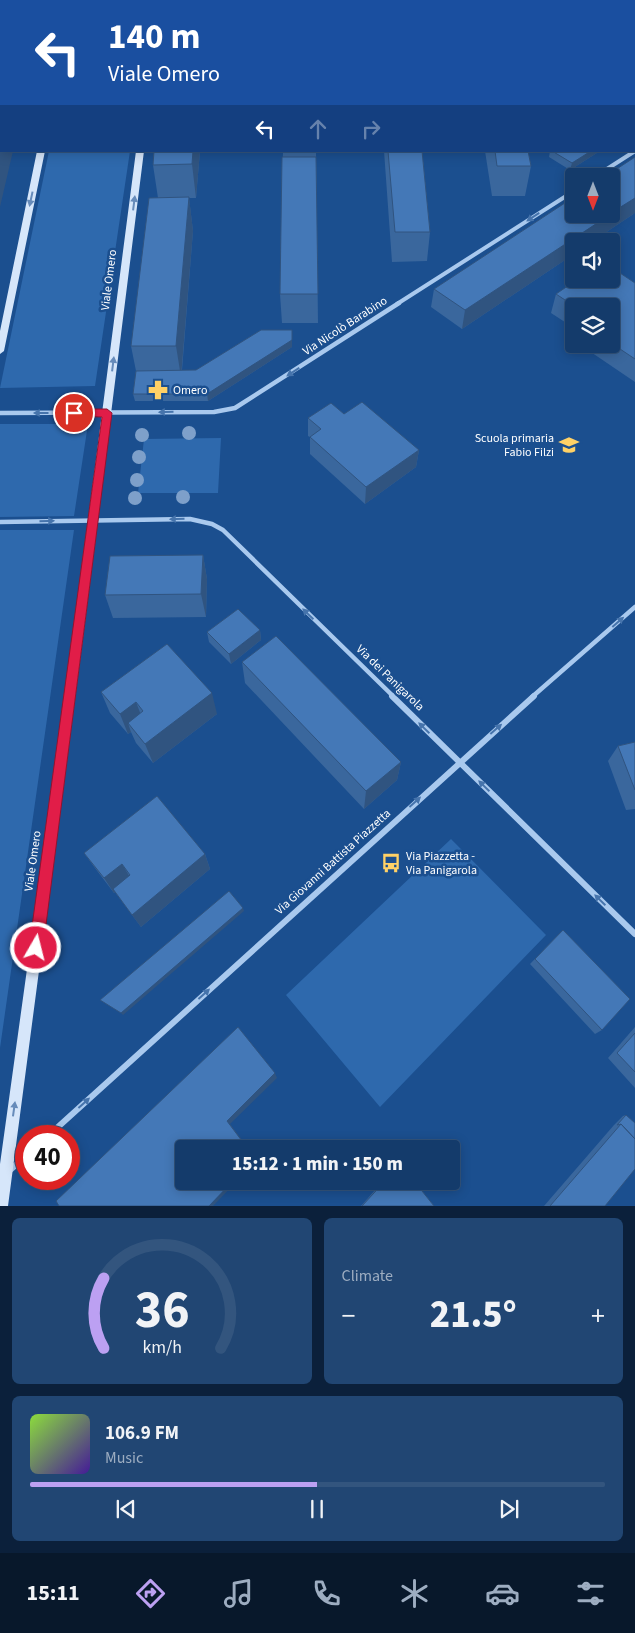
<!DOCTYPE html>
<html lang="en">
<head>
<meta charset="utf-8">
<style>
  body { margin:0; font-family:"Source Sans 3",sans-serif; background:#214673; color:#f1f3f6; height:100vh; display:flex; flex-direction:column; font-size:19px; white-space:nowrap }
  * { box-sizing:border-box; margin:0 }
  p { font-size:16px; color:#9dadc1 }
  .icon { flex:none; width:28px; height:28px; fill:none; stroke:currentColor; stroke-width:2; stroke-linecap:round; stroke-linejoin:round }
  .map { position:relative; height:1206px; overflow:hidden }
  .sheet { display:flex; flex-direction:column; gap:12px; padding:12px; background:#0b203b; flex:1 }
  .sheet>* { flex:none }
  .hud { position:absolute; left:0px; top:0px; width:635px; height:152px; box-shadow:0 2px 12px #0003,0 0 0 1px #33557e; background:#1a4fa0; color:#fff; overflow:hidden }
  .needle { width:32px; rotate:180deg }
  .fabs { position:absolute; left:565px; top:168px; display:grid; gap:10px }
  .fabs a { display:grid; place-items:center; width:55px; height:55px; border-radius:5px; background:#143b6b; box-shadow:0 2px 12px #0003,0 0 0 1px #33557e; font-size:25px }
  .speed { position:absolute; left:15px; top:1125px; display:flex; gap:10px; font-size:25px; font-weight:700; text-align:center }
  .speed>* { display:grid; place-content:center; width:65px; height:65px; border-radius:50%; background:#143b6b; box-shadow:0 2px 12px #0003,0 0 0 1px #33557e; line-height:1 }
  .speed .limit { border:8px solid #d22; background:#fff; color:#111 }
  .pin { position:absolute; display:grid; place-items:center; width:42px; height:42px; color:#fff; margin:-21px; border:2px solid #fff; border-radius:50%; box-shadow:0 1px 5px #0007 }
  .me { position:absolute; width:55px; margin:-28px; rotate:8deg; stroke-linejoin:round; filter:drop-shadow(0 0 4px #0008) }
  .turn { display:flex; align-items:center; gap:18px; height:105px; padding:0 25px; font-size:22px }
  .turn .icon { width:65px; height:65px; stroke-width:2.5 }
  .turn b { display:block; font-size:35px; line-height:42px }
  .lanes { display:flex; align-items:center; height:48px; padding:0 25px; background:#0003; justify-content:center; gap:25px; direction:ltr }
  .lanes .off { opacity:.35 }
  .big { font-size:38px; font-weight:800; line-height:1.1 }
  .sheet .tile { flex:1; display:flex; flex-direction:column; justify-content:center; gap:8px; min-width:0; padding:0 18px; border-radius:8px; background:#214673 }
  .sheet .dial { align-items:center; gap:0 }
  .dial svg { height:130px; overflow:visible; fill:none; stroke:#33557e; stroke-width:7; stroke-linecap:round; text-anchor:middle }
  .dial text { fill:#f1f3f6; stroke:none }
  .song { display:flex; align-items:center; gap:15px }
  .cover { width:60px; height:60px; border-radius:8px; background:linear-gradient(135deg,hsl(90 70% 55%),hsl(260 70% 35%)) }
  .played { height:5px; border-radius:2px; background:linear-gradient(90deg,#bca0f2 50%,#33557e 50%) }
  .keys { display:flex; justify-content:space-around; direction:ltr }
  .heat { display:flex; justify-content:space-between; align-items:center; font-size:28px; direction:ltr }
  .sheet .tiles { flex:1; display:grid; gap:12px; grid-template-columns:1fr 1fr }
  .tile:last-child { grid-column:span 2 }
  .trip { position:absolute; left:175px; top:1140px; width:285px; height:50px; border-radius:5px; background:#143b6b; box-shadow:0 2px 12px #0003,0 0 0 1px #33557e; font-weight:800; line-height:50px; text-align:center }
  .dock { display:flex; height:80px; justify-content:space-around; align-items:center; background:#08182b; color:#9dadc1 }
  .dock .icon { width:35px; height:35px }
  .dock .selected { color:#bca0f2 }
  .dock b { font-size:22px; color:#f1f3f6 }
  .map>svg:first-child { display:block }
</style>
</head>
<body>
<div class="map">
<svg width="635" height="1206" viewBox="0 0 635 1206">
  <rect width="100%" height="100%" fill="#1b4f8f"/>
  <path fill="#2e69ad" d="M49 151H130L95 386 0 388Z
    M0 424H88L74 516 0 517Z
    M221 438 218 493H138L144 439Z
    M0 530H74L0 1048Z
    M451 839 546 935 380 1107 286 995Z"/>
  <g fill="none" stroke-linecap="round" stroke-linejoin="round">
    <path stroke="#a9c9ee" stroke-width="4" d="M596 176 635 151
      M397 304 574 191"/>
    <path stroke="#a9c9ee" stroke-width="4.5" d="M0 413 214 412 235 408 399 303
      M0 522 190 519 212 524 223 530 394 697
      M532 697 635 607"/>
    <path stroke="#a9c9ee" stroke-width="6" d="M392 696 635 934
      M48 1136 534 696
      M9 1171 26 1156"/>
    <path fill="#d6e6fa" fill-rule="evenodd" d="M69 0H75V1H69Z
      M157 0H163V1H157Z
      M404 0H411L412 1H405Z
      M634 126H635V131H634Z
      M37 151H45L4 351 0 354V331Z
      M136 151H144L83 637 8 1206H0V1164L73 637Z"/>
  </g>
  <g fill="#7ea0ca">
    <circle cx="189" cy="433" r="7"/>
    <circle cx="142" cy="435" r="7"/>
    <circle cx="139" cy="457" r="7"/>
    <circle cx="137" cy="480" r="7"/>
    <circle cx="183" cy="497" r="7"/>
    <circle cx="135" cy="498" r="7"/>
  </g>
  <path fill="#3a679d" d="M508 0H593L591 1H508Z
    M1 16V72L0 68V21Z
    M154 151H200L196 198H189L193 231 182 370H196L292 347 208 401H135L133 394 136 371 131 346 158 198 153 165Z
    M283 151H316L318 323H282L280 294Z
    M384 151H422L430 232 427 261 392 262Z
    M485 151H528L531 166 525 196H492Z
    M550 151H600L570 170 549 157Z
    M635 213 593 241H574V254L462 329 431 307 434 289Z
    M635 283V382L579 344H611V306H574V328L551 313 556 294Z
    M344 414 419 450 416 467 365 504 310 454V437L308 436V418Z
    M203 555 207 579 206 617 113 618 105 595Z
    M260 630 261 640 231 664 209 642 207 632Z
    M242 662 401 762 397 780 364 809 245 683Z
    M101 692 217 714 153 763 136 743 131 732 128 734 110 713Z
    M635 742V809L626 810 608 761 618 746Z
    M84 853 205 854 210 869 141 927 115 892 114 893 95 868Z
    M563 930 602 1030 595 1034 530 964Z
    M635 1027V1088L608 1058Z
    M626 1115 605 1206H544L614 1125 623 1116Z
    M383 1181H414L434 1206H361Z"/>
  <path fill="#305480" d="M35 0H49V1H35Z
    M548 0H593L591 1H546Z
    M634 21H635V46H634Z
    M1 134V151H13L0 207V139Z
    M193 151H200L196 198 192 164Z
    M591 151H600L570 170 572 163Z
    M189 197 193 231 181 377 176 346Z
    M635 198V213L593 241H574V254L462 329 465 310Z
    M292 330V347L208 401 207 394Z
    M419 450 416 467 365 504 366 487Z
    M203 555 207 579 206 617 201 594Z
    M260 630 261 640 231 664 229 654Z
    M212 693 217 714 153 763 145 744Z
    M136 702 144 723H128L131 732 128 734 120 714Z
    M401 762 397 780 364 809 366 791Z
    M205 854 210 869 141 927 132 915Z
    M122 864 131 879 114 893 104 878Z
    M243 908 244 911 123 1015 121 1013Z
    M275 1073 277 1078 230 1124 249 1149H248L227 1121Z
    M233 1181H237L213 1206H209Z"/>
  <path fill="#4478b7" stroke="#305480" d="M6 0H35V1H6Z
    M172 0H206L205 1H172Z
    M284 0H314V1H284Z
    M377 0H406V1H377Z
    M528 0H548L546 1H530Z
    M615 0H635V21H634V1H613Z
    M1 16V44H0V21Z
    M0 85H1V134L0 139Z
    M154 151H193L192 164 153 165Z
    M388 151H422L430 232H395Z
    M495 151H528L531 166H497Z
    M552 151H591L572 163Z
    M282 157H316L318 294H280Z
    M635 157V198L611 213V176H606Z
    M189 197 176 346H131L149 198Z
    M574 197V214H611L465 310 434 289Z
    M611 267 635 283V359L611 343V306H574L556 294 578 279H611Z
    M261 330H292V340L207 394H133L136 371 196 370Z
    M362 402 419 450 366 487 310 437 321 429 308 418 331 403 344 414Z
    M203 555 201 594 105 595 110 556Z
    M238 609 260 630 229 654 207 632Z
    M276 636 401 762 366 791 242 662Z
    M167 644 212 693 145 744 128 723 143 711 136 702 120 714 101 692Z
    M635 742V790L618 746Z
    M157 796 205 854 132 915 113 889 130 875 122 864 104 878 84 853Z
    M229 891 243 908 121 1013 100 1000Z
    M563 930 630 999 602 1030 535 959Z
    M238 1027 275 1073 227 1121 248 1149H184V1181H233L209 1206H59L56 1201Z
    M635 1033V1072L617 1053Z
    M626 1115 635 1123V1139L621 1124 617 1125Z
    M621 1124 635 1139V1169L605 1206H550Z
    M385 1181H414L434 1206H362Z"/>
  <defs><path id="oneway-solid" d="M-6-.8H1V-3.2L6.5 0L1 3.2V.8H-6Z" transform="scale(1.25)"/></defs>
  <g fill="#668bba">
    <use href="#oneway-solid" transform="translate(31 199) rotate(102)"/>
    <use href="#oneway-solid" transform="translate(134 203) rotate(-83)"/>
    <use href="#oneway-solid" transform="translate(113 364) rotate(-83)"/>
    <use href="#oneway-solid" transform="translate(14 1109) rotate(-82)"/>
  </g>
  <g fill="#4674ac">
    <use href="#oneway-solid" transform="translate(533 217) rotate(147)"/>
    <use href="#oneway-solid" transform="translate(293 372) rotate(147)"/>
    <use href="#oneway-solid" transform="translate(166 412) rotate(179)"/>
    <use href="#oneway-solid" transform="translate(41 413) rotate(180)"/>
    <use href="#oneway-solid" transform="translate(177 519) rotate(179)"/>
    <use href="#oneway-solid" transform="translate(47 521) rotate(-1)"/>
    <use href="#oneway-solid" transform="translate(308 614) rotate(-136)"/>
    <use href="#oneway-solid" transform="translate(618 622) rotate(-41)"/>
    <use href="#oneway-solid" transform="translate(424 728) rotate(-136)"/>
    <use href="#oneway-solid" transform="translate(496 729) rotate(-41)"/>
    <use href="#oneway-solid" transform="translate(484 786) rotate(-136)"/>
    <use href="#oneway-solid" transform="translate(415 802) rotate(-42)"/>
    <use href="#oneway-solid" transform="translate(600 900) rotate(-136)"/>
    <use href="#oneway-solid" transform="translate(204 994) rotate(-42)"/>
    <use href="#oneway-solid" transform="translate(84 1103) rotate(-42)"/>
  </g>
  <path fill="#e11d48" stroke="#92132f" d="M74 409H107L112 413 43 948 41 953 36 955 31 953 29 948 102 417 71 416V410Z"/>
  <defs>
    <symbol id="pharmacy-bare" viewBox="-9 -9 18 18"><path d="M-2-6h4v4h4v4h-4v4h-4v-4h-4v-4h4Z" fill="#ffd166" stroke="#1b4f8f" stroke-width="2.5" paint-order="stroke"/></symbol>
    <symbol id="school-bare" viewBox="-9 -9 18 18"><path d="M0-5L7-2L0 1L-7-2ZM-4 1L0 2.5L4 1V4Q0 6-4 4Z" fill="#ffd166" stroke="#1b4f8f" stroke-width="2.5" paint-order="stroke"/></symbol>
    <symbol id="bus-bare" viewBox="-9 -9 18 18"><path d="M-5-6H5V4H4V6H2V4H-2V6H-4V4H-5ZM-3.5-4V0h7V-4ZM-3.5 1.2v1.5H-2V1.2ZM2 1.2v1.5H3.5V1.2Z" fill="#ffd166" stroke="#1b4f8f" stroke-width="2.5" paint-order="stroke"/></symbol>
  </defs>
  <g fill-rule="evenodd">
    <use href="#pharmacy-bare" x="144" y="376" width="28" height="28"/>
    <use href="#school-bare" x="555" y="431" width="28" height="28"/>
    <use href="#bus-bare" x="377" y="849" width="28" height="28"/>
  </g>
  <g text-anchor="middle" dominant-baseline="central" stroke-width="5" stroke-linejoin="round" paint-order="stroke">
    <g font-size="12" fill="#fff" stroke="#1b4f8f">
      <text transform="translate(109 280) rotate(-83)">Viale Omero</text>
      <text transform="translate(345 326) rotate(-33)">Via Nicolò Barabino</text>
      <text transform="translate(390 678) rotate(44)">Via dei Panigarola</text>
      <text transform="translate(33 861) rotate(-82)">Viale Omero</text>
      <text transform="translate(333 862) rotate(-42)">Via Giovanni Battista Piazzetta</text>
    </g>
    <g font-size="12" fill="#fff" stroke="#1b4f8f" text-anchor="start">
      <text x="173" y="390">Omero</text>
      <text x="554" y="438" text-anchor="end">Scuola primaria<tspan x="554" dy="14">Fabio Filzi</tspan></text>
      <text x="406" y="856">Via Piazzetta -<tspan x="406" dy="14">Via Panigarola</tspan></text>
    </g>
  </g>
</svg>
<div class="fabs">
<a><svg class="needle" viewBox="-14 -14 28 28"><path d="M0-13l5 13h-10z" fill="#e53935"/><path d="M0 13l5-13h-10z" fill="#9dadc1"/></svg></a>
<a><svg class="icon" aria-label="sound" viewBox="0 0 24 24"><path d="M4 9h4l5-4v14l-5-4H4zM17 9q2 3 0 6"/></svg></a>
<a><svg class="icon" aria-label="layers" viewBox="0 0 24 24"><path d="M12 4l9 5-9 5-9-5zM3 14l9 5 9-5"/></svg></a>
</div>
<div class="speed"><div class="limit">40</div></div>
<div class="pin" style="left:74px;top:413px;background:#d93025"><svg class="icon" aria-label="arrive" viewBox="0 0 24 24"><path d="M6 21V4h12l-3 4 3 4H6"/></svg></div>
<svg class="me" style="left:36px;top:948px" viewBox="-20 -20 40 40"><circle r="17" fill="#e11d48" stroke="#fff" stroke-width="3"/><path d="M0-11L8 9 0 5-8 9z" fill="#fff"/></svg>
<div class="trip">15:12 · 1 min · 150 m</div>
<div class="hud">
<div class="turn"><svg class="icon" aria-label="left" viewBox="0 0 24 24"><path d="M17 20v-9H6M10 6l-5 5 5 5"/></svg><div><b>140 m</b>Viale Omero</div></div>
<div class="lanes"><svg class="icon" aria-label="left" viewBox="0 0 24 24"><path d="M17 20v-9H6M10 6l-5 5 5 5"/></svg><svg class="icon off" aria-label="ahead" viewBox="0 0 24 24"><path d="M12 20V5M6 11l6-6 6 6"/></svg><svg class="icon off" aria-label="right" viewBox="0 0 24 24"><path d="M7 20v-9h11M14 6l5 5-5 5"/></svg></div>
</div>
</div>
<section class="sheet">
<div class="tiles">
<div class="tile dial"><svg viewBox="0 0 100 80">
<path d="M14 69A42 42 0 1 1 86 69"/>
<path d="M14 69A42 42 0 0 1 14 26" stroke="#bca0f2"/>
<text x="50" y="56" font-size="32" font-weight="700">36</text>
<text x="50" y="72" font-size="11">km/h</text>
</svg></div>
<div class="tile"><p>Climate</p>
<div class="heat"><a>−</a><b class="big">21.5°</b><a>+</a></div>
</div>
<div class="tile">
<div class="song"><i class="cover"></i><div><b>106.9 FM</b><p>Music</p></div></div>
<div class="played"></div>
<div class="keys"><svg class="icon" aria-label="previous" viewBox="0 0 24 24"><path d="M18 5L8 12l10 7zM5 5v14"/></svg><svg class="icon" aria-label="pause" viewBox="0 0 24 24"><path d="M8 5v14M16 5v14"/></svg><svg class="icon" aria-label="next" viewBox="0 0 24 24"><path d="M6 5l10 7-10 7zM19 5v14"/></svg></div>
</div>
</div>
</section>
<nav class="dock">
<b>15:11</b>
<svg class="icon selected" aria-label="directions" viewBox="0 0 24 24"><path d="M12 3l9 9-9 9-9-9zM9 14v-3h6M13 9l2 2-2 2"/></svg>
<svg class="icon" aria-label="music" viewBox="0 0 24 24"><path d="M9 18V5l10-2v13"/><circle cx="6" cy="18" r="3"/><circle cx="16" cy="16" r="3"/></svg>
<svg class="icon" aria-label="phone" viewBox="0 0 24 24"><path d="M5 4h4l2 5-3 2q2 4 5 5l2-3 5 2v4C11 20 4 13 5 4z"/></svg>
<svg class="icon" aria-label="climate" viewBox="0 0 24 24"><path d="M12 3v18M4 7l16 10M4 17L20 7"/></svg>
<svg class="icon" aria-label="car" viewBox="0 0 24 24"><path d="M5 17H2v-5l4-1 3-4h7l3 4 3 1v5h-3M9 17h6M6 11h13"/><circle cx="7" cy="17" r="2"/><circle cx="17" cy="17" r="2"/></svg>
<svg class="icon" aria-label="filters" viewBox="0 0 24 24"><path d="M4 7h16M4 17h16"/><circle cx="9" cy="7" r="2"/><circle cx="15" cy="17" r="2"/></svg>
</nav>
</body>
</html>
